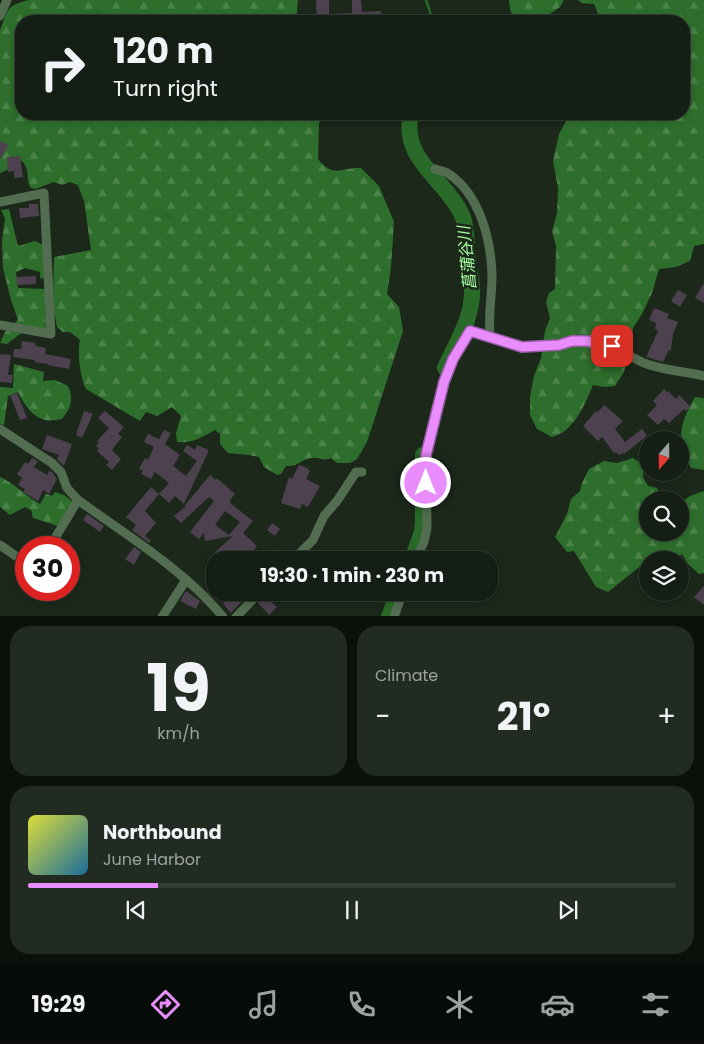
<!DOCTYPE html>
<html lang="en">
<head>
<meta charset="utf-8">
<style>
  body { margin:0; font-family:Poppins,"Noto Sans JP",sans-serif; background:#212b22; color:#f1f3f6; height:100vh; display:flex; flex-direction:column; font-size:19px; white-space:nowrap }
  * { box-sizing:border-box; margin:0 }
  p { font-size:16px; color:#9da2a0 }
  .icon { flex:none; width:28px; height:28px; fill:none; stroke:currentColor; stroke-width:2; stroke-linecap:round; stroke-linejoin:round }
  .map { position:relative; height:616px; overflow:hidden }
  .panel { display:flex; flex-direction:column; gap:10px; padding:10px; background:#0b100b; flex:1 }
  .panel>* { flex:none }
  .banner { position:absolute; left:15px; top:15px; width:675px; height:105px; border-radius:20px; box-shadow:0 2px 8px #0003,0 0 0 1px #333c34; background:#141e14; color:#f1f3f6; overflow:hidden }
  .needle { width:32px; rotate:200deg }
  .buttons { position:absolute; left:639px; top:431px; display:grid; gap:10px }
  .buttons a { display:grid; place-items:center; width:50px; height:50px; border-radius:50%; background:#141e14; box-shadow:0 2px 8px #0003,0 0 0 1px #333c34; font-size:25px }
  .speed { position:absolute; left:15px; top:536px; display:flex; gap:10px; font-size:25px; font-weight:700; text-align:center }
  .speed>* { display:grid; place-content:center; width:65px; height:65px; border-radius:50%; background:#141e14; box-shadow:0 2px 8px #0003,0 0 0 1px #333c34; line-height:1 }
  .speed .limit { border:8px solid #d22; background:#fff; color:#111 }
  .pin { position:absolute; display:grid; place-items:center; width:42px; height:42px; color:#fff; margin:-21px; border-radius:10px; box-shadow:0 2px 8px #0006 }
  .me { position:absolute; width:55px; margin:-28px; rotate:0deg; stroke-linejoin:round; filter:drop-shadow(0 0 4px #0008) }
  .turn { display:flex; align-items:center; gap:18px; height:105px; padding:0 15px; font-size:22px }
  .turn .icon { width:65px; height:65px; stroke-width:2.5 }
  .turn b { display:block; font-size:35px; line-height:42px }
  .big { font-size:38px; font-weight:700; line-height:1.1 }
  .panel .widget { flex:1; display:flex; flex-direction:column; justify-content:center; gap:8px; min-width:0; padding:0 18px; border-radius:20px; background:#212b22 }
  .panel .dial { align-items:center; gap:0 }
  .dial b { font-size:65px; line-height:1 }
  .song { display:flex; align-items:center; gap:15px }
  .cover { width:60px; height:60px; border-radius:8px; background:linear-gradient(135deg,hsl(60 70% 55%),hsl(200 70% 35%)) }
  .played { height:5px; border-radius:2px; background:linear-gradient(90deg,#e98dfe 20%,#333c34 20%) }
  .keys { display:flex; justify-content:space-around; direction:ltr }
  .heat { display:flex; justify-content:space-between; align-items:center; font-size:28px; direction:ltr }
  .panel .tiles { flex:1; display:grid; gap:10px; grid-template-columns:1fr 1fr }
  .widget:last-child { grid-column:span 2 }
  .trip { position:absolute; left:206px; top:551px; width:292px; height:50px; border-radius:20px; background:#141e14; box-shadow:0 2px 8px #0003,0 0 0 1px #333c34; font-weight:700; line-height:50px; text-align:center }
  .dock { display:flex; height:80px; justify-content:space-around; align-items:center; background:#080c08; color:#9da2a0 }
  .dock .icon { width:35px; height:35px }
  .dock .active { color:#e98dfe }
  .dock b { font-size:22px; color:#f1f3f6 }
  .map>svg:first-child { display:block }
</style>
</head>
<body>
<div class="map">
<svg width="704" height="617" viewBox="0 0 704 617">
  <defs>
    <pattern id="forest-firs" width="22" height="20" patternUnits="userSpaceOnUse" patternTransform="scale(1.25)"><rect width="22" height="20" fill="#2e6e2c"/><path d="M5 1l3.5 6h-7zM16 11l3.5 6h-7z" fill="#4c834a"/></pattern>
  </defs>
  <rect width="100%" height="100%" fill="#1b281a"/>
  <path fill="url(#forest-firs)" d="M29 0H298L296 21H21V114H323L319 123 318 159C334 179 341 167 361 168L379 186 394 222 391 267 387 294 399 307 403 331 367 442 357 459 350 463H337L331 458C322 462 320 457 312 458 300 459 299 467 286 466L281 474 277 475 264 467 259 457 249 455 228 453 220 444V434L215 430C203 437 191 444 177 442L176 433 181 416 172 407 157 416 146 412 140 421 86 389C80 377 77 353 80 340L70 332H63L57 327 53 305 54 257 91 250 84 201 78 185 70 182 62 185 54 182 35 189 31 188C25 178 31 171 22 161L5 171 0 173V30C9 9 5 6 29 0Z
    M509 0H564L560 7 540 21H514L510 9Z
    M578 0H704V244L694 246 690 261 676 267 659 269 652 293 642 314 633 328 631 346 624 372 615 386 604 387 593 385C585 404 574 432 552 437L537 429 530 415V397L534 376 541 358 545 331 550 318 546 302 549 293 555 289 556 246 552 231 557 213 558 188 553 161 559 134 570 114H684V21H601L594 4 582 3Z
    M9 209 18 246 35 241 44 245 46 279 40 278V272L25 268 16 272 18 288 45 289 46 329 28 328 7 344 0 343 5 332 18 320 11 300 3 268 2 241 5 218 1 210Z
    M14 364 44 372 43 381 55 380 68 386C74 400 71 408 62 419 57 420 50 421 45 420 31 416 24 404 18 392L8 396 4 425 0 424V387L13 388Z
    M695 397 704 398V470L691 468C675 441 680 423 695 397Z
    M633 458 644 465 643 477 648 486 657 488 661 500H648V532H680V503L690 496 704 491V573L699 574 688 564 682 554 675 560 658 557 648 560 608 592 596 587 574 551 567 552 555 537 567 514 571 499 580 491 582 483 589 469 604 461 617 463Z
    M0 477C15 484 26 496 40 504L46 494 52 496 55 492 64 495 74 503 58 526 33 518 31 510 25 507 10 515 0 507Z"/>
  <path fill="#296a28" d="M95 8 102 12 103 21H87L92 9Z
    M156 208 171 213 173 215 172 220 161 218 150 214 151 212Z"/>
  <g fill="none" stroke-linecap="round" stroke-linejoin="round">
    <path stroke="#296a28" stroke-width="2.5" d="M426 0 433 21"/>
    <path stroke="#296a28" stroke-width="16" d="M411 114C400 159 446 180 462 215 468 228 466 246 468 260 469 270 472 280 472 290 473 318 456 343 445 368
      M412 560 422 532 423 523V455
      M389 617 398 592"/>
  </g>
  <path fill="#4d4150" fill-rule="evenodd" d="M316 0H329V14L352 13V0H361L362 12 381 11 382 21H317Z
    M0 141 9 145 0 159Z
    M20 156 23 177 14 178V171L8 172 7 157Z
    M29 204H38L39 216 20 218 19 208H29Z
    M36 276V284L17 285V277Z
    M704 283V303L695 298Z
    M678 290 687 295 680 307 671 301Z
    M654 308 669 314 667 318 678 322 673 334 671 350H669L663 362 646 357 658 331 655 329 656 323 649 320Z
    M22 341 36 343 35 346 46 348 45 354 71 359 69 369 48 365V364L35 362V360L13 357 14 349H21Z
    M0 354 11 355 8 375H13L12 383 0 382Z
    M664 389 667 392 668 391 676 399 679 395 691 407 686 411 684 409 669 423 664 419 658 425 647 415 657 405 653 401Z
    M17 393 27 418 20 420 10 395Z
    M604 405 623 421 615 429 625 442 642 429 647 436 624 454 623 453 619 455 616 452 614 453 602 437 598 441 583 426 596 411 598 412Z
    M84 411 93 414 82 438 76 435Z
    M105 411 124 427 118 434 122 437 112 450 121 459 112 470 106 465 109 462 97 451 99 449 96 446 99 443 97 441 109 428 98 418Z
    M164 430 171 433 165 444 180 455 173 466 186 476 197 461 183 451 187 445 195 450 197 445 209 450 184 504 175 496 169 503 159 494 145 511 156 523 145 536 151 541 149 543 132 530 136 525 126 517 151 487 159 494 169 483 155 472 151 479 141 474 143 471 139 469 145 458 148 460 154 447 144 442 148 434 159 439Z
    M47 435 72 444 64 466 57 459 59 455 42 449Z
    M32 458 38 461 34 467 47 475 49 471 52 472 57 479 49 494 43 490 38 501 23 492 25 489 18 485 22 478 17 474 25 462 28 464Z
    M299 465 301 466V465L309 469 308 470 310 471 306 479 320 486 308 507 302 504 300 509 281 503 289 477 292 479Z
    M210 475 216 480 217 478 235 494 230 500 231 501 230 503 253 521 243 533 257 546 254 550 264 560H237L227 551 220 557 215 552 233 536 205 541 204 533 199 539 190 532 214 501 209 497 181 523 174 516 186 506 185 505ZM225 511 240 522 229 535 215 525Z
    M87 514 104 526 100 532 83 520Z
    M272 523 280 529 275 536 267 530Z
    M134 547 141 552 134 565 125 559Z
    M276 549 283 556 279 560H265Z
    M704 586V605L694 597Z
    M186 591 200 601 196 609 180 601Z
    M234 592H242L246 597 231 613 223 604Z
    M264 596 277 607 269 615 258 603Z"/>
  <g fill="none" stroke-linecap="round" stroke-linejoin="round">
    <path stroke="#536d51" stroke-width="9" d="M0 16 7 0
      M435 169C440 171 445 171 449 174 480 195 491 240 492 275 492 296 488 316 490 337
      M0 202 44 193 51 334 0 325
      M0 429 52 463 61 472 67 488 78 500C125 534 187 572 223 617
      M0 545 26 563
      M49 548 78 500
      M293 560 313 540 324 516 337 501 356 472H362
      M416 560 424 542 427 528 426 455 437 408 444 382 453 359 470 331C492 338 514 348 537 347 558 346 577 339 598 343 615 346 628 356 644 363 665 371 683 371 704 376
      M162 617 186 580
      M236 617 260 592
      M394 617 403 592"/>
  </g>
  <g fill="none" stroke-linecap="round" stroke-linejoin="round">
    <defs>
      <path id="route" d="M426 483V455L444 382 453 359 470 331 522 347 559 345 572 341H587L612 346"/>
    </defs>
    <use href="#route" stroke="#975ca5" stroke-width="12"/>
    <use href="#route" stroke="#e98dfe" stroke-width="9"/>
  </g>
  <g text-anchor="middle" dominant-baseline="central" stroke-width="5" stroke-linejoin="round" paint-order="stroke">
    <g font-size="16" font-style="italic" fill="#a6fda1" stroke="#1b281a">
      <text transform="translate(467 258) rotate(-96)">菖蒲谷川</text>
    </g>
  </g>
</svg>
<div class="buttons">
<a><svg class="needle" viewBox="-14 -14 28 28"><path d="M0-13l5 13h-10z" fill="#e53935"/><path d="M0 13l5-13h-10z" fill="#9da2a0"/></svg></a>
<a><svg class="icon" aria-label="search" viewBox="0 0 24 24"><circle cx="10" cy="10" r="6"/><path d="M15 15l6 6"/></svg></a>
<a><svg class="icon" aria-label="layers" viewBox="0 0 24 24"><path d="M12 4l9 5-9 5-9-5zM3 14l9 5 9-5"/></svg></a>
</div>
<div class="speed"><div class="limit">30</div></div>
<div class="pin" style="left:612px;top:346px;background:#d93025"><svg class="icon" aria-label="arrive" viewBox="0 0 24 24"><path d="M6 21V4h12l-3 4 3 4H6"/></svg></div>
<svg class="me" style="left:426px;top:483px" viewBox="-20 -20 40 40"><circle r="17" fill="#e98dfe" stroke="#fff" stroke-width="3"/><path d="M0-11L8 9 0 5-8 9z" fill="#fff"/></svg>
<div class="trip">19:30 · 1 min · 230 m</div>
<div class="banner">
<div class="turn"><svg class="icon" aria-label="right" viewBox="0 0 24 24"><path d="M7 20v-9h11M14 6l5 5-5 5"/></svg><div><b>120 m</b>Turn right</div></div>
</div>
</div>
<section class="panel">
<div class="tiles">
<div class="widget dial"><b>19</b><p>km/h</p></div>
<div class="widget"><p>Climate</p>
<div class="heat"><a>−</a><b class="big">21°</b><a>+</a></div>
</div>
<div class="widget">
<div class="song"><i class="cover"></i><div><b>Northbound</b><p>June Harbor</p></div></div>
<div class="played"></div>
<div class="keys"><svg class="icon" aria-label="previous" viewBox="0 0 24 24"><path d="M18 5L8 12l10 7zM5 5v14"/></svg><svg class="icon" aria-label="pause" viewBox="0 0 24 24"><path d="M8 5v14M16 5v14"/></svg><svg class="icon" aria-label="next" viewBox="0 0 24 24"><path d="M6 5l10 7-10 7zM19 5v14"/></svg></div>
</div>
</div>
</section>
<nav class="dock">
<b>19:29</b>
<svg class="icon active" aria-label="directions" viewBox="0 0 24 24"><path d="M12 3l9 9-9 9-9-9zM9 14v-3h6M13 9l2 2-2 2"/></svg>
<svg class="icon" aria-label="music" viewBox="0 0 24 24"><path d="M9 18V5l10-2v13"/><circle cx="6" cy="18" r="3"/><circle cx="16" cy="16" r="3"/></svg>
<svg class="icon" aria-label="phone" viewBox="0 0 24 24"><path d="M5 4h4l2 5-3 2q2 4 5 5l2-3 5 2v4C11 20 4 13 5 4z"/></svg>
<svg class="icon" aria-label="climate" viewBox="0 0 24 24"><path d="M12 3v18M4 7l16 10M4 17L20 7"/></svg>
<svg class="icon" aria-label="car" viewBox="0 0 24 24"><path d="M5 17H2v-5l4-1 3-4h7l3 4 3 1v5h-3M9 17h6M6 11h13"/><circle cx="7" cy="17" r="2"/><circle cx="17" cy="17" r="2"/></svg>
<svg class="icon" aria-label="filters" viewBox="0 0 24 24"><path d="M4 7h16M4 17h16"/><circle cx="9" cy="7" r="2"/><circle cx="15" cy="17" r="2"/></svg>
</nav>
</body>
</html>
